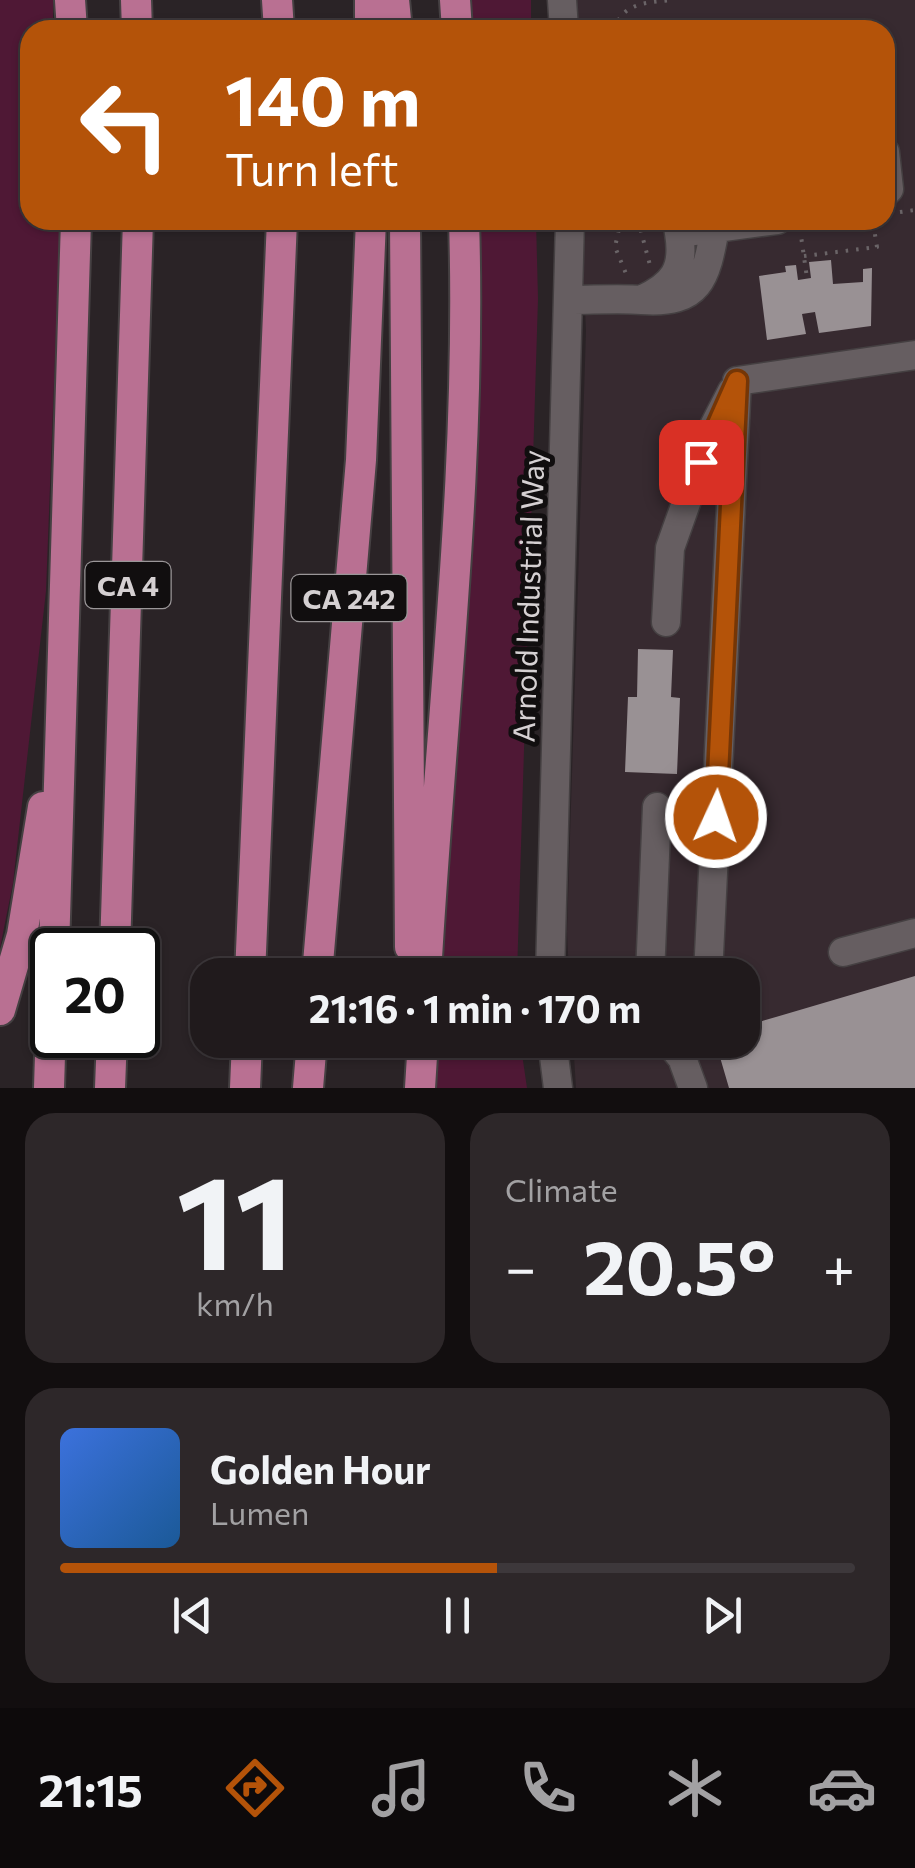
<!DOCTYPE html>
<html lang="en">
<head>
<meta charset="utf-8">
<style>
  body { margin:0; font-family:Commissioner,sans-serif; background:#2d2729; color:#f1f3f6; height:100vh; display:flex; flex-direction:column; font-size:38px; white-space:nowrap }
  * { box-sizing:border-box; margin:0 }
  p { font-size:32px; color:#a2a1a3 }
  .icon { flex:none; width:55px; height:55px; fill:none; stroke:currentColor; stroke-width:2; stroke-linecap:round; stroke-linejoin:round }
  .map { position:relative; height:1088px; overflow:hidden }
  .panel { display:flex; flex-direction:column; gap:25px; padding:25px; background:#120e0f; flex:1 }
  .panel>* { flex:none }
  .hud { position:absolute; left:20px; top:20px; width:875px; height:210px; border-radius:30px; box-shadow:0 2px 8px #0004,0 0 0 2px #3d383b; background:#b45309; color:#fff; overflow:hidden }
  .speed { position:absolute; left:30px; top:928px; display:flex; gap:20px; font-size:50px; font-weight:700; text-align:center }
  .speed>* { display:grid; place-content:center; width:130px; height:130px; border-radius:50%; background:#201a1c; box-shadow:0 2px 8px #0004,0 0 0 2px #3d383b; line-height:1 }
  .speed .limit { border:5px solid #111; border-radius:15px; background:#fff; color:#111 }
  .pin { position:absolute; display:grid; place-items:center; width:85px; height:85px; color:#fff; margin:-42px; border-radius:20px; box-shadow:0 5px 15px #0006 }
  .me { position:absolute; width:110px; margin:-55px; rotate:3deg; stroke-linejoin:round; filter:drop-shadow(0 0 8px #0008) }
  .turn { display:flex; align-items:center; gap:35px; height:210px; padding:0 40px; font-size:45px }
  .turn .icon { width:130px; height:130px; stroke-width:2.5 }
  .turn b { display:block; font-size:70px; line-height:85px }
  .big { font-size:75px; font-weight:700; line-height:1.1 }
  .panel .card { flex:1; display:flex; flex-direction:column; justify-content:center; gap:15px; min-width:0; padding:0 35px; border-radius:30px; background:#2d2729 }
  .panel .dial { align-items:center; gap:0 }
  .dial b { font-size:130px; line-height:1 }
  .song { display:flex; align-items:center; gap:30px }
  .cover { width:120px; height:120px; border-radius:15px; background:linear-gradient(135deg,hsl(220 70% 55%),hsl(210 70% 35%)) }
  .played { height:10px; border-radius:5px; background:linear-gradient(90deg,#b45309 55%,#3d383b 55%) }
  .keys { display:flex; justify-content:space-around; direction:ltr }
  .heat { display:flex; justify-content:space-between; align-items:center; font-size:55px; direction:ltr }
  .panel .tiles { flex:1; display:grid; gap:25px; grid-template-columns:1fr 1fr }
  .card:last-child { grid-column:span 2 }
  .trip { position:absolute; left:190px; top:958px; width:570px; height:100px; border-radius:30px; background:#201a1c; box-shadow:0 2px 8px #0004,0 0 0 2px #3d383b; font-weight:700; line-height:100px; text-align:center }
  .dock { display:flex; height:160px; justify-content:space-around; align-items:center; background:#0d0a0b; color:#a2a1a3 }
  .dock .icon { width:70px; height:70px }
  .dock .current { color:#b45309 }
  .dock b { font-size:45px; color:#f1f3f6 }
  .map>svg:first-child { display:block }
</style>
</head>
<body>
<div class="map">
<svg width="915" height="1088" viewBox="0 0 915 1088">
  <rect width="100%" height="100%" fill="#2a2326"/>
  <path fill="#372a30" d="M571 0H915V1088H576L573 1040H742V975H569L567 932 586 331 581 220H885V30H572Z"/>
  <path fill="#4f1835" d="M0 0H53V30H30V220H59V251L46 591 13 883 0 948Z
    M455 0H531V30H457Z
    M464 220H536L538 299 517 975H426Z
    M423 1040H520L527 1088H420Z"/>
  <path fill="#999194" d="M831 260 833 284 863 282V269L872 268 871 326 819 333 815 312 802 314 806 334 767 340 759 276 786 272 785 266 796 265 798 280 811 278 809 262Z
    M638 649 673 650 671 697 680 698 677 774 625 772 628 697H637Z
    M915 976V1088H729L715 1040H742V1027Z"/>
  <g fill="none" stroke-linecap="round" stroke-linejoin="round">
    <defs>
      <path id="minor" d="M562 0 564 30
        M885 152 889 189 885 193
        M677 220 679 233 777 220
        M570 300C594 300 619 298 642 300 700 304 706 279 715 228
        M641 300C674 285 685 269 679 233
        M737 381 915 355
        M666 622 670 548 712 430 732 391
        M843 952 915 933
        M550 975 570 220
        M650 975 657 807
        M708 975 737 381
        M552 1040 558 1088
        M667 1040 682 1058 693 1088"/>
      <path id="highway" d="M70 0 72 30
        M136 0 137 30
        M277 0 279 30
        M370 0V30
        M394 0 397 30
        M455 0 457 30
        M405 220 410 947
        M54 950 76 220
        M115 950 138 220
        M250 975 282 220
        M317 975 361 460 371 220
        M426 975C440 723 472 473 464 220
        M0 1010 22 935 43 807
        M49 1088 52 989
        M110 1088 112 1035
        M245 1088 247 1040
        M308 1088 312 1040
        M420 1088 423 1040"/>
    </defs>
    <use href="#minor" stroke="#454042" stroke-width="31"/>
    <use href="#highway" stroke="#454042" stroke-width="34"/>
    <path stroke="#6a6467" stroke-width="4" stroke-dasharray="2.5 8" stroke-linecap="butt" d="M614 30C623 2 646 3 671 0
      M900 212 915 210
      M621 220 615 247 627 276
      M638 220 651 269
      M800 229 807 278
      M804 256 877 247 873 222 877 220"/>
    <use href="#minor" stroke="#665e61" stroke-width="28"/>
    <use href="#highway" stroke="#b97092" stroke-width="30"/>
  </g>
  <g fill="none" stroke-linecap="round" stroke-linejoin="round">
    <defs>
      <path id="route" d="M701 462 737 381 716 817"/>
    </defs>
    <use href="#route" stroke="#753606" stroke-width="25"/>
    <use href="#route" stroke="#b45309" stroke-width="18"/>
  </g>
  <g text-anchor="middle" dominant-baseline="central" stroke-width="10" stroke-linejoin="round" paint-order="stroke">
    <g fill="#110e0f" stroke="#9a9698" stroke-width="2.5">
      <rect x="85.5" y="562" width="85" height="46" rx="8"/>
      <rect x="291.5" y="575" width="115" height="46" rx="8"/>
    </g>
    <g font-size="28" font-weight="bold" fill="#d5d0d2">
      <text x="128" y="585">CA 4</text>
      <text x="349" y="598">CA 242</text>
    </g>
    <g font-size="30" fill="#d5d0d2" stroke="#110e0f">
      <text transform="translate(527 596) rotate(-88)">Arnold Industrial Way</text>
    </g>
  </g>
</svg>
<div class="speed"><div class="limit">20</div></div>
<div class="pin" style="left:701px;top:462px;background:#d93025"><svg class="icon" aria-label="arrive" viewBox="0 0 24 24"><path d="M6 21V4h12l-3 4 3 4H6"/></svg></div>
<svg class="me" style="left:716px;top:817px" viewBox="-20 -20 40 40"><circle r="17" fill="#b45309" stroke="#fff" stroke-width="3"/><path d="M0-11L8 9 0 5-8 9z" fill="#fff"/></svg>
<div class="trip">21:16 · 1 min · 170 m</div>
<div class="hud">
<div class="turn"><svg class="icon" aria-label="left" viewBox="0 0 24 24"><path d="M17 20v-9H6M10 6l-5 5 5 5"/></svg><div><b>140 m</b>Turn left</div></div>
</div>
</div>
<section class="panel">
<div class="tiles">
<div class="card dial"><b>11</b><p>km/h</p></div>
<div class="card"><p>Climate</p>
<div class="heat"><a>−</a><b class="big">20.5°</b><a>+</a></div>
</div>
<div class="card">
<div class="song"><i class="cover"></i><div><b>Golden Hour</b><p>Lumen</p></div></div>
<div class="played"></div>
<div class="keys"><svg class="icon" aria-label="previous" viewBox="0 0 24 24"><path d="M18 5L8 12l10 7zM5 5v14"/></svg><svg class="icon" aria-label="pause" viewBox="0 0 24 24"><path d="M8 5v14M16 5v14"/></svg><svg class="icon" aria-label="next" viewBox="0 0 24 24"><path d="M6 5l10 7-10 7zM19 5v14"/></svg></div>
</div>
</div>
</section>
<nav class="dock">
<b>21:15</b>
<svg class="icon current" aria-label="directions" viewBox="0 0 24 24"><path d="M12 3l9 9-9 9-9-9zM9 14v-3h6M13 9l2 2-2 2"/></svg>
<svg class="icon" aria-label="music" viewBox="0 0 24 24"><path d="M9 18V5l10-2v13"/><circle cx="6" cy="18" r="3"/><circle cx="16" cy="16" r="3"/></svg>
<svg class="icon" aria-label="phone" viewBox="0 0 24 24"><path d="M5 4h4l2 5-3 2q2 4 5 5l2-3 5 2v4C11 20 4 13 5 4z"/></svg>
<svg class="icon" aria-label="climate" viewBox="0 0 24 24"><path d="M12 3v18M4 7l16 10M4 17L20 7"/></svg>
<svg class="icon" aria-label="car" viewBox="0 0 24 24"><path d="M5 17H2v-5l4-1 3-4h7l3 4 3 1v5h-3M9 17h6M6 11h13"/><circle cx="7" cy="17" r="2"/><circle cx="17" cy="17" r="2"/></svg>
</nav>
</body>
</html>
